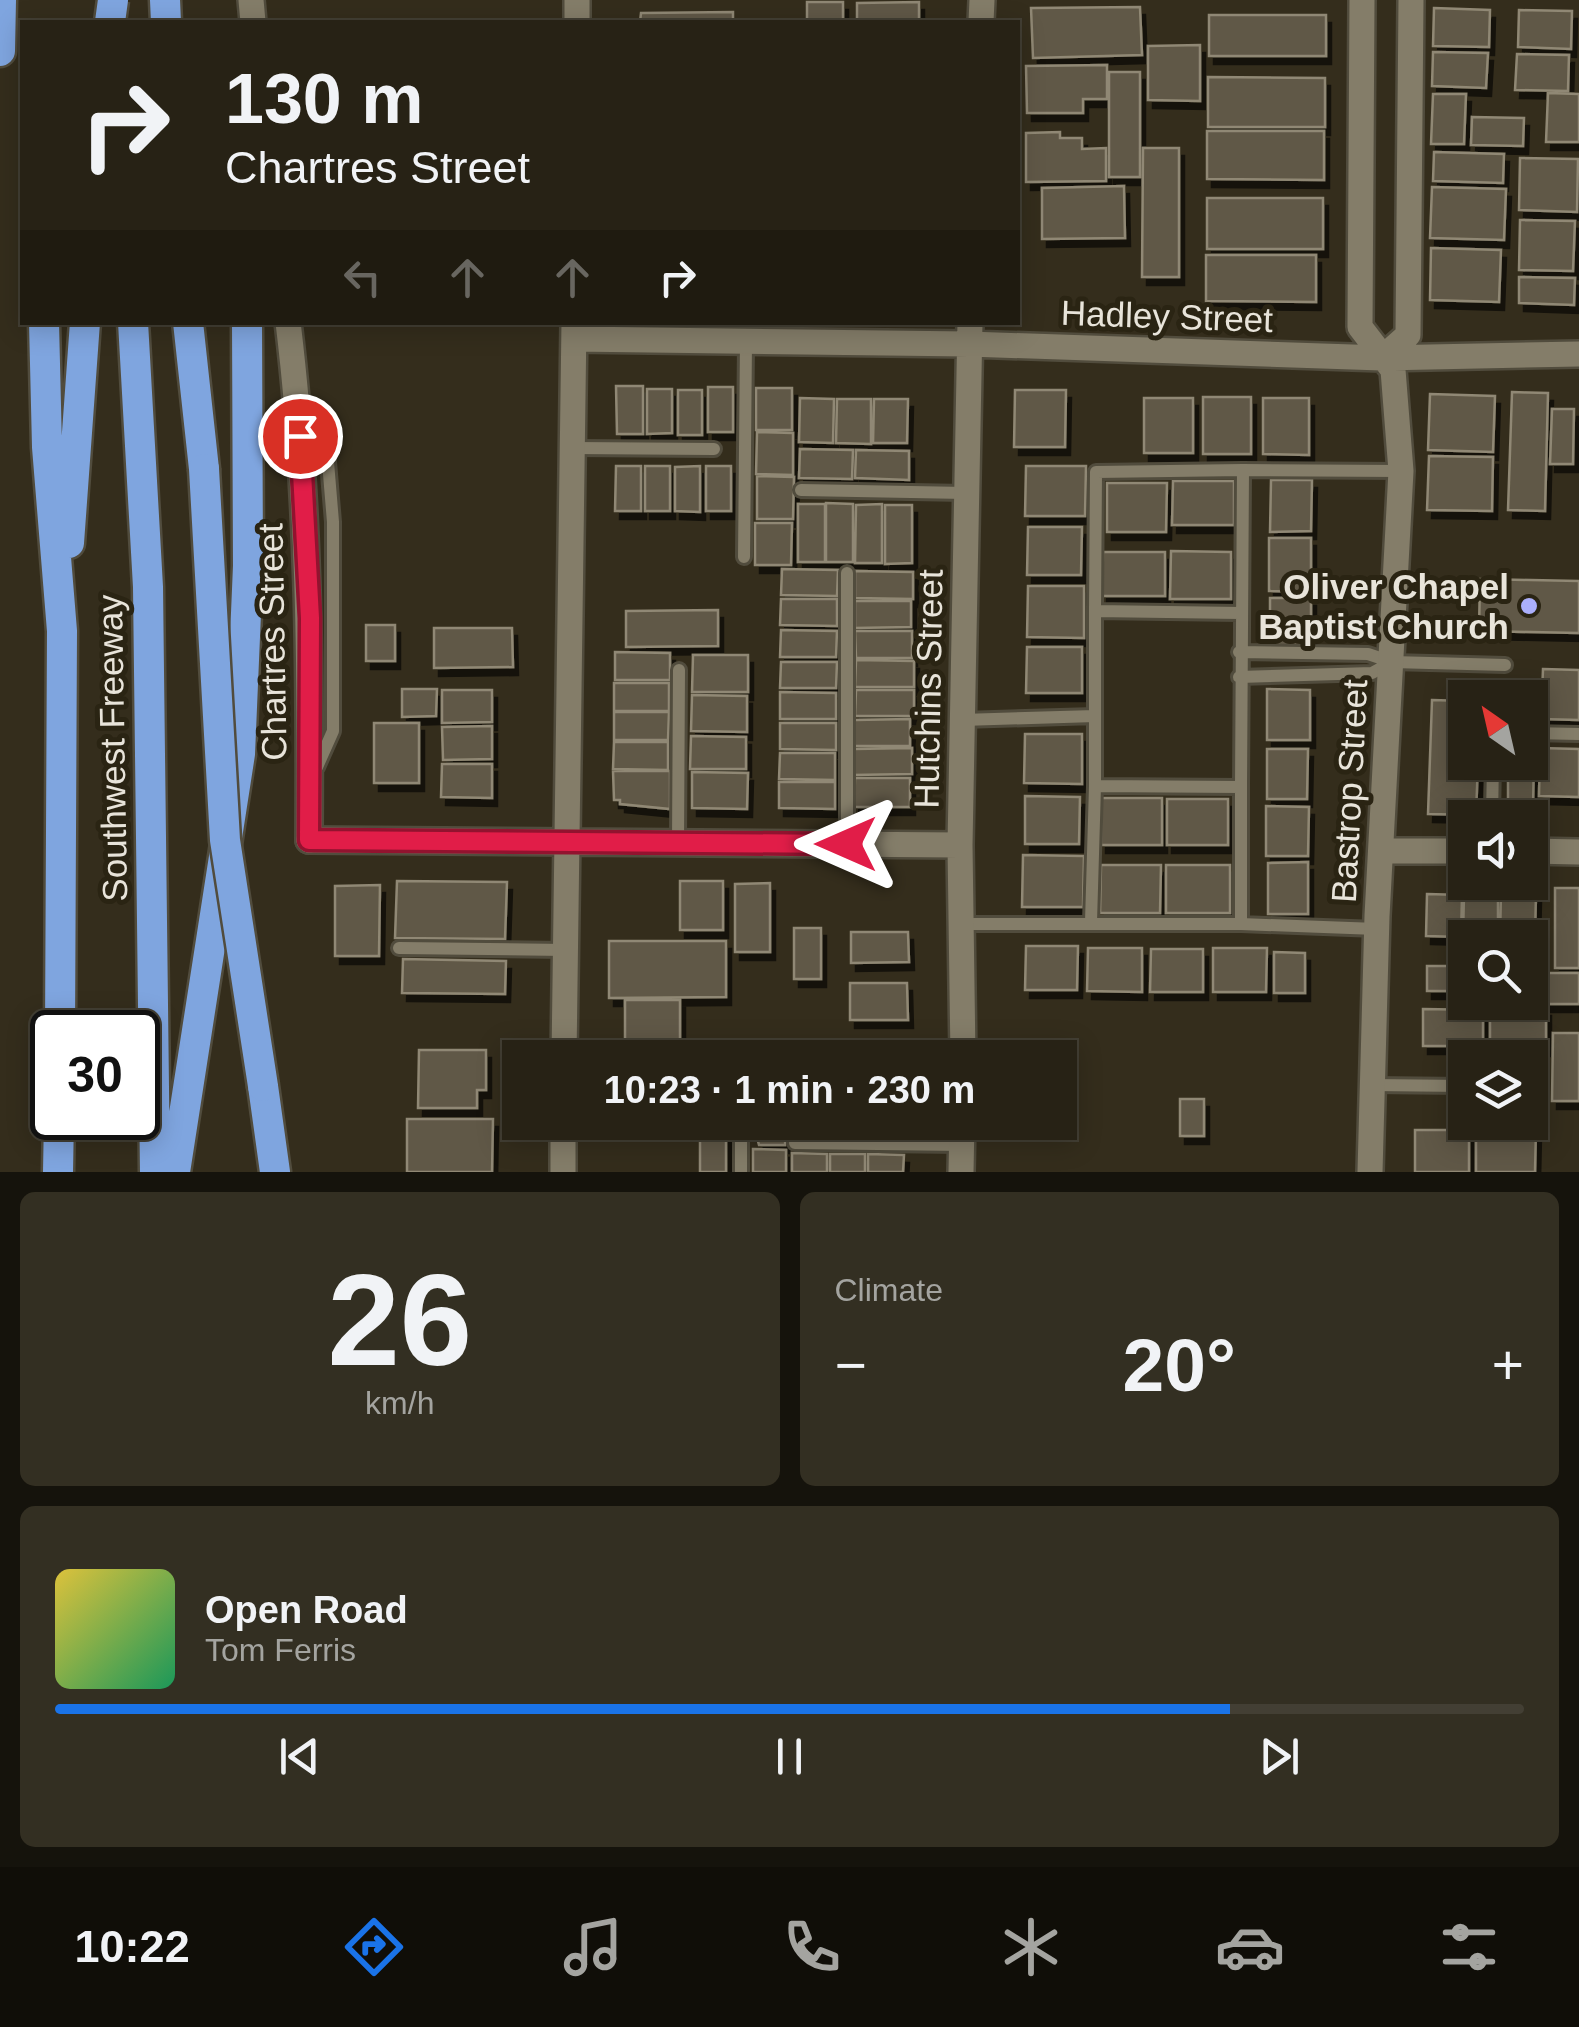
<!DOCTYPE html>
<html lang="en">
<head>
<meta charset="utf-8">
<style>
  body { margin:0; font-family:Helvetica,sans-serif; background:#332f22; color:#f1f3f6; height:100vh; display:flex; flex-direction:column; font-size:38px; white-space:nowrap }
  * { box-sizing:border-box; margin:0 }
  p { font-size:32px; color:#a4a4a0 }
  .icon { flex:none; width:55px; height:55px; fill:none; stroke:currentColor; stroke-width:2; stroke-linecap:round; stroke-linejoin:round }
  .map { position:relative; height:1172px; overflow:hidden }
  .drawer { display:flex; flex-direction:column; gap:20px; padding:20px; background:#15130c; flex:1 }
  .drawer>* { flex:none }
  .top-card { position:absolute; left:20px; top:20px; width:1000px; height:305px; border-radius:0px; box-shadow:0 5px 25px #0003,0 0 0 2px #433f34; background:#272215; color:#f1f3f6; overflow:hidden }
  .needle { width:65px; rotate:326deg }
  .tools { position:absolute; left:1448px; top:680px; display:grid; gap:20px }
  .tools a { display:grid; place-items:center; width:100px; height:100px; border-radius:0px; background:#272215; box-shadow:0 5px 25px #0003,0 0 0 2px #433f34; font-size:50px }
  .speed { position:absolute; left:30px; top:1010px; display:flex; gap:20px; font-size:50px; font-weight:700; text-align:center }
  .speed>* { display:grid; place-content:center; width:130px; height:130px; border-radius:50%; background:#272215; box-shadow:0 5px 25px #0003,0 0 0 2px #433f34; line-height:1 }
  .speed .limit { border:5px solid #111; border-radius:15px; background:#fff; color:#111 }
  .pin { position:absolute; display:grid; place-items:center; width:85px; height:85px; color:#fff; margin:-42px; border:5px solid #fff; border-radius:50%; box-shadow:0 2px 10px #0007 }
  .me { position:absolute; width:110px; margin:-55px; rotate:270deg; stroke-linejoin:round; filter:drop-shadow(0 0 8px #0008) }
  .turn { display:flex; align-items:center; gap:35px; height:210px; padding:0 40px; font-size:45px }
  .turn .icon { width:130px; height:130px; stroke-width:2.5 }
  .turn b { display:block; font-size:70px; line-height:85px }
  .lanes { display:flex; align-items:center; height:95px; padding:0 40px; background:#0003; justify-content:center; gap:50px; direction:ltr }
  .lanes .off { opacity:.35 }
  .big { font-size:75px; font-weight:600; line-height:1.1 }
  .drawer .tile { flex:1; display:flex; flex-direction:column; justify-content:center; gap:15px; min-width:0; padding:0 35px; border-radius:15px; background:#332f22 }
  .drawer .dial { align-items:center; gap:0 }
  .dial b { font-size:130px; line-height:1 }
  .song { display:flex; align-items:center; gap:30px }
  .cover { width:120px; height:120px; border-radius:15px; background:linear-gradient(135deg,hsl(50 70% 55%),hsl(150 70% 35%)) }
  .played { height:10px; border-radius:5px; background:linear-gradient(90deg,#1a73e8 80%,#433f34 80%) }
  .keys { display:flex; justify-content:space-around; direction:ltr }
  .heat { display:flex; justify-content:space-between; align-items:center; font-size:55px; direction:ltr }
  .drawer .tiles { flex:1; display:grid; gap:20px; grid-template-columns:1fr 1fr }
  .tile:last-child { grid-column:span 2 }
  .trip { position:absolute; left:502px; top:1040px; width:575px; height:100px; border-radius:0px; background:#272215; box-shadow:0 5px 25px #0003,0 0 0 2px #433f34; font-weight:600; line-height:100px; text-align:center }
  .tabs { display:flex; height:160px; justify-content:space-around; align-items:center; background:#100e08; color:#a4a4a0 }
  .tabs .icon { width:70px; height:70px }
  .tabs .on { color:#1a73e8 }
  .tabs b { font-size:45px; color:#f1f3f6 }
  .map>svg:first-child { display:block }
</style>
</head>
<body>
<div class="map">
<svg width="1579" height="1172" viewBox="0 0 1579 1172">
  <defs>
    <filter id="shadow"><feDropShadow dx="5" dy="8" stdDeviation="0" flood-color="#0009"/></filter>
  </defs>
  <rect width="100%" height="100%" fill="#342d1c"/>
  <path fill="#615947" stroke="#908874" stroke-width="2.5" filter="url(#shadow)" d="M807 2H843V22H807Z
    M919 2V22H857V3Z
    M1140 7 1142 55 1033 58 1031 8Z
    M1434 8 1490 10 1489 47 1433 46Z
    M1519 10 1572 11 1571 49 1518 47Z
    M733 12V22H640L641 13Z
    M1209 15H1326V56H1209Z
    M1200 45V101L1148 100V46Z
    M1433 52 1488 53 1486 88 1432 86Z
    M1517 54 1569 55 1568 91 1515 90Z
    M1107 65V99H1083V113H1027L1026 66Z
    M1109 72H1140V177H1109Z
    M1208 77 1325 78V127H1208Z
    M1548 93 1579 94V142H1546Z
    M1433 94H1466L1464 144H1431Z
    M1472 117 1524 118 1523 146 1471 145Z
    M1207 131H1324V180L1207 179Z
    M1060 132V138H1082V149L1106 148V181L1026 182V133Z
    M1143 148H1179V277H1142Z
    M1434 152 1504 154 1503 183 1433 181Z
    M1520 158 1578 159 1577 212 1519 210Z
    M1124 186 1125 238 1042 239V188Z
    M1432 187 1506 189 1504 240 1430 238Z
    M1207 198H1323V249H1207Z
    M1520 220 1575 221 1573 271 1519 270Z
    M1431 248 1501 250 1499 302 1430 300Z
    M1206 255H1316V302L1206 301Z
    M1519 277 1575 278 1574 305 1519 303Z
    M616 386H643V434H617Z
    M708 387H733V432H708Z
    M756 388H792V430H756Z
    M647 389H672V433L647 434Z
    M678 390H702V435H678Z
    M1015 390H1066L1065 447H1014Z
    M1512 392 1548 393 1545 511 1508 510Z
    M1430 394 1495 396 1493 452 1428 450Z
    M1203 397H1251V454H1203Z
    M800 398 834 399 833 443 799 442Z
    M1144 398H1193V453H1144Z
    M1263 398H1309V455L1263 454Z
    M837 399H871V444L836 443Z
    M874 399H908L907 443H873Z
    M1552 409H1574L1573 464H1550Z
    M757 432 793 433V475L756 474Z
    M800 449 853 450 852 479 799 478Z
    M856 450 909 451V480L855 478Z
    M1429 456 1493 457 1492 511 1427 510Z
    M616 466H641V511H615Z
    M645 466H670V511H645Z
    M700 466V512L675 511V467Z
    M706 466H731V511H706Z
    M1026 466H1086L1085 516H1025Z
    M757 476 794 477 793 519H757Z
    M1271 480H1312L1311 531 1270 532Z
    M1173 481H1234V525H1172Z
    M1107 483H1167L1166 532H1107Z
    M826 503 853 504V562H826Z
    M798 504H825V562H798Z
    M882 504V563H855L856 505Z
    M885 505H912V563L885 564Z
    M755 523H792L791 565H755Z
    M1028 527H1082L1081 575H1027Z
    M1269 538H1311V592L1269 591Z
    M1171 551 1231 552V599H1170Z
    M1103 552H1165V596H1102Z
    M782 569 838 570 837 596 781 595Z
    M855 571 913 572V599L855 598Z
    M1480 579 1579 581V633L1479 631Z
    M1028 586H1084V638L1027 637Z
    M1270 598H1311V646H1270Z
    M781 599H837V626L780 625Z
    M855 601H911V627L855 628Z
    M718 610V646L626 647V611Z
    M366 625H395V661H366Z
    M434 628H512L513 667 434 668Z
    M781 630 837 631 836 657H780Z
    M855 631H912V658H856Z
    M1027 647H1082V693H1026Z
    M615 652 670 653V680H615Z
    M693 655H748V692H692Z
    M856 660 914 661V687H855Z
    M781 662H837L836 688H780Z
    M1543 669 1579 670V720L1541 719Z
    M614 683H669V711H614Z
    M402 689H437L436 716 402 717Z
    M1267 689 1310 690V740H1267Z
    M442 690H492V722L442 723Z
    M856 690H914V716H855Z
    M780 692 836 693V719H780Z
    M692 695 747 696V732L691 731Z
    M1432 700 1465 701V762H1478L1476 815 1428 814Z
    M614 712H669L668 740H614Z
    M910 719V746H854V720Z
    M374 723H419V783H374Z
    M780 723H836V750L780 749Z
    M492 726V759L443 760 442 727Z
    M1025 734H1082V784L1024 783Z
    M691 736 746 737V769H690Z
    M614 742H668V770L613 769Z
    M912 748V774L853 775 854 749Z
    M1540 748 1579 749V797L1539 796Z
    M1267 749H1308L1307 799H1267Z
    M780 753H835V780L779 779Z
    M1530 759H1534L1533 807H1508V762H1530Z
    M442 764H492V798L441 797Z
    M613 771H670V809L620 804V800H614Z
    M692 772 748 773 747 809 692 808Z
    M855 778H910V807H854Z
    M779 782H835V809L779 808Z
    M1025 796 1080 797 1079 844H1025Z
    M1101 798H1162V845H1101Z
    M1167 799H1228V845H1167Z
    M1266 806 1309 807 1308 856H1266Z
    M1023 855 1084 856 1083 907H1022Z
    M1308 862V914H1268V863Z
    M1101 865H1161L1160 913H1100Z
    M1166 865H1230V913H1166Z
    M397 881 507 882 505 939 395 938Z
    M680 881H723V930H680Z
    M770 883V952H735V884Z
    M380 885 379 956H335V886Z
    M1555 888H1579V968H1555Z
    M1427 894 1462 895 1461 937 1426 936Z
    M1464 894 1498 895V937L1463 936Z
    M1501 894H1536L1535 936H1500Z
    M794 928H821V979H794Z
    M851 932H908L909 962 851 963Z
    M609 941H726V997L609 998Z
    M1026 946H1078L1077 990H1025Z
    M1088 948H1142V992L1087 991Z
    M1213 948H1267L1266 992H1213Z
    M1151 949H1203V992H1150Z
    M1274 952 1305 953V993H1274Z
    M403 959 506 961 505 994 402 993Z
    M1427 966H1465V991H1427Z
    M1539 973H1579V1004H1539Z
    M850 983H907L908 1020H850Z
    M625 1000H680V1048L625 1049Z
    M1490 1008H1546V1048H1490Z
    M1423 1009 1483 1010V1046H1423Z
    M1553 1033H1579V1101H1552Z
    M848 1040H903V1058H849Z
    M419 1050H486V1090H477V1108H418Z
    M1180 1099H1204V1136H1180Z
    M407 1119H493L492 1172H407Z
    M700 1122H726V1172H700Z
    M753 1122H786L785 1145H759Z
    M791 1122H827V1134H791Z
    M830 1122H865L864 1135 829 1134Z
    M868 1122H903V1136L867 1135Z
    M1476 1128 1536 1129 1535 1172H1476Z
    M1415 1130H1469V1172H1415Z
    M753 1149 786 1150V1172H753Z
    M792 1153 827 1154V1172H792Z
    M830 1154H865V1172H830Z
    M868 1154 904 1155 903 1172H868Z"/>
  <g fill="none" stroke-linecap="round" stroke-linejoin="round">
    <defs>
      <path id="service" d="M305 416 328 462 333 522V731L317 767
        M573 448 714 449
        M801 490 966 493
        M744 557 746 342
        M1095 611V786L1241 787 1243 470 1401 471
        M1240 613 1095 611 1096 472 1243 470
        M1392 662 1505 665
        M1239 677 1372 673 1392 662 1368 654 1239 652
        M962 720 1095 716
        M1530 733 1579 734
        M1492 818 1493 762
        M678 843 679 670
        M847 844V573
        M1091 922 1095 786
        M962 924H1241V787
        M1241 924 1377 929
        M399 948 566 950
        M1372 1085 1465 1086
        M795 1143 962 1145
        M741 1172V1122"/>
      <path id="minor" d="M1362 0 1360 327 1393 370 1401 471 1377 916 1370 1172
        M577 22V0
        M981 22 982 0
        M574 339 969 344 1382 358 1579 354
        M1382 358 1408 335 1411 0
        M309 840 960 845
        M1382 851H1465
        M1530 851 1579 852
        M564 1058 574 322
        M963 1058 960 845 970 322
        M563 1172V1122
        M961 1172 962 1122"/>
      <path id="tertiary" d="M251 0 253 22
        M288 322C309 495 310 667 309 840"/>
      <path id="motorway" d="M165 0 166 22
        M0 51 1 0
        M44 322 47 447 62 631 60 1032
        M133 322 148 587 155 1172
        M188 322 204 469
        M69 543 85 322
        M263 1086 275 1172
        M58 1172 59 1118
        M175 1172 240 754 248 566 247 322"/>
    </defs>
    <use href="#service" stroke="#514c3d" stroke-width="18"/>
    <use href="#minor" stroke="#514c3d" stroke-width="30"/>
    <use href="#tertiary" stroke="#514c3d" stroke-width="30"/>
    <use href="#motorway" stroke="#514c3d" stroke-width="35"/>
    <use href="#service" stroke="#847d69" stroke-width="12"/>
    <use href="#minor" stroke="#847d69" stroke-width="25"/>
    <use href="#tertiary" stroke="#847d69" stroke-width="25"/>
    <use href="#motorway" stroke="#7fa5df" stroke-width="30"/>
    <defs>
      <path id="motorway-bridge" d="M110 22 113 0
        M204 469 225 840 263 1086"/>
    </defs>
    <use href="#motorway-bridge" stroke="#514c3d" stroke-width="35" stroke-linecap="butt"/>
    <use href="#motorway-bridge" stroke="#7fa5df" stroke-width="30"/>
  </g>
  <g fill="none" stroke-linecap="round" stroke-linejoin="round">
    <defs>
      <path id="route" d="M300 436 310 618 309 840 846 844"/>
    </defs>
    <use href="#route" stroke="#92132f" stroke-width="25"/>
    <use href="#route" stroke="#e11d48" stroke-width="18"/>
  </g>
  <circle fill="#abaffb" stroke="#2a2413" stroke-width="4" cx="1529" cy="606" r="10"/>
  <g text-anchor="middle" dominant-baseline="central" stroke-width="10" stroke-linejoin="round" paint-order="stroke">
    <g font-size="35" fill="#e8e4da" stroke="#2a2413">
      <text transform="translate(1167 316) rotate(2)">Hadley Street</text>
      <text transform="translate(272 642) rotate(-91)">Chartres Street</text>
      <text transform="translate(928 689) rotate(-89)">Hutchins Street</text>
      <text transform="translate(112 748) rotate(-91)">Southwest Freeway</text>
      <text transform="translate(1349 791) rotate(-87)">Bastrop Street</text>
    </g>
    <g font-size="35" font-weight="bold" fill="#e8e4da" stroke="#2a2413" text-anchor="end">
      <text x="1509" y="586">Oliver Chapel<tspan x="1509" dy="40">Baptist Church</tspan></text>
    </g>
  </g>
</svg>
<div class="tools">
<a><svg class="needle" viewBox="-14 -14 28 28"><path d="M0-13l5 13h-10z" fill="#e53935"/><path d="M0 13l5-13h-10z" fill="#a4a4a0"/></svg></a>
<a><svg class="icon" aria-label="sound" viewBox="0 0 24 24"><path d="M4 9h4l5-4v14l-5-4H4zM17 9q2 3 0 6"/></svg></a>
<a><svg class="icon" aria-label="search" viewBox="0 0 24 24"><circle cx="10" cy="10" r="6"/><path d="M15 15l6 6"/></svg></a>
<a><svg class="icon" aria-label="layers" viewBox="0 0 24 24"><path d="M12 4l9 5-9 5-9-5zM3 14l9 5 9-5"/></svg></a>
</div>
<div class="speed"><div class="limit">30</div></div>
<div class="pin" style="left:300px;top:436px;background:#d93025"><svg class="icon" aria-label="arrive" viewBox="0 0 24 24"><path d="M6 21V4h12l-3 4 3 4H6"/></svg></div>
<svg class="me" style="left:846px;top:844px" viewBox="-20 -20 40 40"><path d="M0-17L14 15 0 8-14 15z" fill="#e11d48" stroke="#fff" stroke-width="4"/></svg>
<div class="trip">10:23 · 1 min · 230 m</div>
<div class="top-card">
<div class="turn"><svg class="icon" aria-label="right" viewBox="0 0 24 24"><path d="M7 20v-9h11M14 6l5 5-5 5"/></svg><div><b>130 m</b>Chartres Street</div></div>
<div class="lanes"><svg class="icon off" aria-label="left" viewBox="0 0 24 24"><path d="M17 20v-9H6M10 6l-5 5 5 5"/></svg><svg class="icon off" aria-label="ahead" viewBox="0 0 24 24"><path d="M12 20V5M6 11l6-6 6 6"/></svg><svg class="icon off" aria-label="ahead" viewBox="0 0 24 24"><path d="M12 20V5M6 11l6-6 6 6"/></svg><svg class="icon" aria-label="right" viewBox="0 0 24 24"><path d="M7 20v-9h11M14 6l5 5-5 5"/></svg></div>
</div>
</div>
<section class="drawer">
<div class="tiles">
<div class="tile dial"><b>26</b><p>km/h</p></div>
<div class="tile"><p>Climate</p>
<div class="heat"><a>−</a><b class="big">20°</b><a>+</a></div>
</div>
<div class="tile">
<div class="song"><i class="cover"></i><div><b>Open Road</b><p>Tom Ferris</p></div></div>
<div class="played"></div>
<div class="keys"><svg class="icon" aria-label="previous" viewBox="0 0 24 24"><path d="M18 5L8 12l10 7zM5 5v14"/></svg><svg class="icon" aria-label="pause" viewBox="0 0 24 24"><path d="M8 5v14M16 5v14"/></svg><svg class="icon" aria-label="next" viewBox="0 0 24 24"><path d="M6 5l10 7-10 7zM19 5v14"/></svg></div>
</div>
</div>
</section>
<nav class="tabs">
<b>10:22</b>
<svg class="icon on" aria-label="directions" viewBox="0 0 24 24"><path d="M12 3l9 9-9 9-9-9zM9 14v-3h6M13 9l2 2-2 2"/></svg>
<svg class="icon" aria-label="music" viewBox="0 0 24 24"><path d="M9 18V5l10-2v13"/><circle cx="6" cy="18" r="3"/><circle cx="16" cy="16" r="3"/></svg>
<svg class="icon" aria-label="phone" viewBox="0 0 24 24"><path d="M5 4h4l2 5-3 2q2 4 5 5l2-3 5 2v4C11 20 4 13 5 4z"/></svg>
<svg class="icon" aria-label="climate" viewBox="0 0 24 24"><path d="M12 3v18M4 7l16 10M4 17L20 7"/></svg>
<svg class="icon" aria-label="car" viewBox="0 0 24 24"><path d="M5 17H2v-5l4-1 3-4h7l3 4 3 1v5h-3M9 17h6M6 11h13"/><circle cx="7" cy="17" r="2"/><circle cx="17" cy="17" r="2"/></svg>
<svg class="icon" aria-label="filters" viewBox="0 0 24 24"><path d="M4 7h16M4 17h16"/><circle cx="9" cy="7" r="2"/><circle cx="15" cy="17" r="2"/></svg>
</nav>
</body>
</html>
